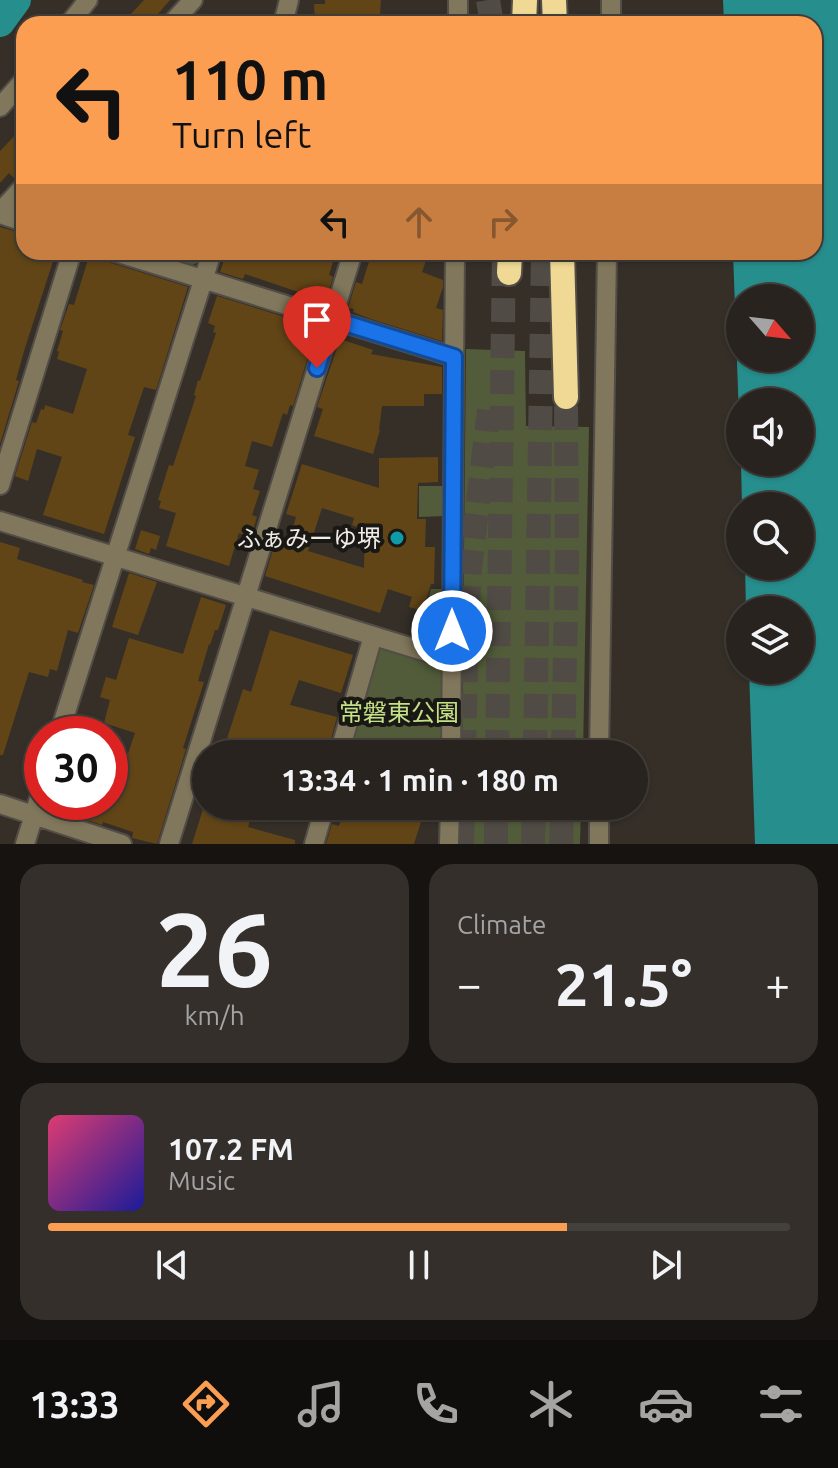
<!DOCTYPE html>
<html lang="en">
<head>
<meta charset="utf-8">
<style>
  body { margin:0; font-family:Ubuntu,"Noto Sans JP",sans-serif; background:#342f2b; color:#f1f3f6; height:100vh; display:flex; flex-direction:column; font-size:30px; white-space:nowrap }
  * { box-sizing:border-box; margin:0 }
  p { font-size:26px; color:#a5a4a4 }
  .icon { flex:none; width:44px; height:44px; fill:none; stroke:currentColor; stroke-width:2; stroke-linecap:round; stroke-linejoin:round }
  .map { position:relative; height:844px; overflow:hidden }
  .drawer { display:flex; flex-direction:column; gap:20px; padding:20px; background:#161310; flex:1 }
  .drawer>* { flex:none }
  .banner { position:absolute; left:16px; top:16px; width:806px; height:244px; border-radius:24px; box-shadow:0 2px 6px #0004,0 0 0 2px #44403c; background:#fb9e51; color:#111; overflow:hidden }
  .needle { width:52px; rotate:118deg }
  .fabs { position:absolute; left:726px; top:284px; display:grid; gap:16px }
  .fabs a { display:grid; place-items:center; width:88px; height:88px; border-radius:50%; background:#28231e; box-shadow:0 2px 6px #0004,0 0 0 2px #44403c; font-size:40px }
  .speed { position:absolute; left:24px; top:716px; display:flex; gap:16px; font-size:40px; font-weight:700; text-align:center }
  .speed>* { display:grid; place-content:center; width:104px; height:104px; border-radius:50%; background:#28231e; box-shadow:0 2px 6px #0004,0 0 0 2px #44403c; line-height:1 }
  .speed .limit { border:12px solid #d22; background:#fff; color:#111 }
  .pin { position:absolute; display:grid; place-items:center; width:68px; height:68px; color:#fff; margin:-82px -34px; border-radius:50% 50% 50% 0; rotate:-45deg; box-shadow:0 0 8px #0007 }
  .pin .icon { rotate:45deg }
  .me { position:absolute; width:88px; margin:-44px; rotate:0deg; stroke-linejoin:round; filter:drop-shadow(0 0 6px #0008) }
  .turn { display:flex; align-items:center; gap:28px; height:168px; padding:0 24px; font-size:36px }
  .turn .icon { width:104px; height:104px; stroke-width:2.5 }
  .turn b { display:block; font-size:56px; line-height:68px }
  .lanes { display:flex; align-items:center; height:76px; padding:0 24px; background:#0003; justify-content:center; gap:40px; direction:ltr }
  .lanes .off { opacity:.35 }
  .big { font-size:60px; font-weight:600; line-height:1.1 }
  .drawer .card { flex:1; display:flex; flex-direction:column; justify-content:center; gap:12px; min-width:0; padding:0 28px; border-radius:24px; background:#342f2b }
  .drawer .dial { align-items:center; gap:0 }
  .dial b { font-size:104px; line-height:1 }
  .song { display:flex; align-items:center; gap:24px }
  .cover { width:96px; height:96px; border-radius:12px; background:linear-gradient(135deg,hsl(340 70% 55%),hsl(240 70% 35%)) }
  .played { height:8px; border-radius:4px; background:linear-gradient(90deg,#fb9e51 70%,#44403c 70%) }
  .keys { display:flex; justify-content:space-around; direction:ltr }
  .heat { display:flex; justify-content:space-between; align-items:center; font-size:44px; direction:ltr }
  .drawer .tiles { flex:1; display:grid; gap:20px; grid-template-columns:1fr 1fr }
  .card:last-child { grid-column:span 2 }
  .trip { position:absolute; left:192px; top:740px; width:456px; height:80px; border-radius:40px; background:#28231e; box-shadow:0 2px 6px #0004,0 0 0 2px #44403c; font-weight:600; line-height:80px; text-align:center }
  .dock { display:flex; height:128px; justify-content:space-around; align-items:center; background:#100e0c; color:#a5a4a4 }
  .dock .icon { width:56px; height:56px }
  .dock .active { color:#fb9e51 }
  .dock b { font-size:36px; color:#f1f3f6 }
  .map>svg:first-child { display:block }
</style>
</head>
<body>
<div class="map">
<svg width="838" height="844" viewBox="0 0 838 844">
  <rect width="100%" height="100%" fill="#352f28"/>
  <path fill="#525c3a" d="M147 252H202L199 262 190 266Z
    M466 349 525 351 526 426 589 427 583 754H462Z
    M419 486H446V516L419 517Z
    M431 589H445V639L438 645 418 639Z
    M379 648 435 665 442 671 441 754H354L345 751 373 652Z
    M462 806H581L580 844H462Z"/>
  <path fill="#278e8e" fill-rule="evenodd" d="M723 0H838V844H755L749 670H800V610H746L745 566H800V506H742L741 462H800V402H740V445L733 252H814V24H724ZM740 298H800V358H740Z"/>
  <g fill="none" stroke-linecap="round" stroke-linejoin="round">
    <path stroke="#278e8e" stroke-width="30" d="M0 22 16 0"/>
  </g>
  <path fill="#614517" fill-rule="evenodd" d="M144 0H170L158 14 161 17 159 24H126L131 18 129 16Z
    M325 0H381L380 14H361V24H315L314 4H325Z
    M24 126V166L14 178 9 173 0 183V151Z
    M0 227 24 234V252H56L24 351 16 380 19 381 0 444Z
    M227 252H336L329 275 333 277 325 303 312 299 313 297 245 274 243 279 220 272Z
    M372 252H429L422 272 443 280V287L436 308 443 310 442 341 371 319 353 312 354 309 348 308 356 282 362 284Z
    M90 253 104 257 111 263 188 287 156 390 144 387 128 435 135 437 104 534 43 515 62 457 37 449 28 481 15 476 32 422 36 423 41 409 44 410 45 405 73 414 87 369 57 359 59 352 57 351 63 331 60 330 69 304 74 305Z
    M217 296 317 327 293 406 290 405 287 415 283 413 272 447 252 441 245 466 259 470 253 489 260 491 252 515 257 517 253 530 246 528 244 535 239 533 229 566 166 546 176 513 159 508 161 501 158 500 169 465 173 466 196 396 194 395 198 380 200 381 216 333 213 332 215 326 208 323Z
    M340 339 373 350 371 354 442 367V394H424V406H382L379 430H380L373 454 314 436 323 409 317 407Z
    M438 457V482L418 483 417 519H426L425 547H435L434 584H431L423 611 409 607 412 597 388 589 380 613 265 576 275 543 286 547 288 544 296 517 286 514 302 464 379 488V458ZM322 508 354 518 352 525 365 530 364 568 308 551Z
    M141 530 160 536 156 550 151 548 149 554 135 549Z
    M0 542 20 548 17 559 83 580 82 582 94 585 78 633 68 630 57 671 50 669 48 677 29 672 3 755H0Z
    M129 573 157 582 138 635 112 627Z
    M201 597 226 605 218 630H215L210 645 209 644 198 681 204 682 183 748 186 749 157 844 132 838 133 832 103 822 102 825 63 812 66 802H110V770L121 774 135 733 104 723 110 700 100 697 106 677 116 680 129 638 183 654Z
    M270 630 353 655 341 693 299 680 290 705 337 717 327 754H222L243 689 251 692Z
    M204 806H254L248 827 295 840V844H192Z
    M345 806H426L414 844H326L332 824 339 826Z"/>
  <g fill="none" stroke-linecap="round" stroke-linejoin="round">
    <path stroke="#514b45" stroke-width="24" stroke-dasharray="24 12" stroke-linecap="butt" d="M488 0 492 24
      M464 754 467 623 470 568 489 410
      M497 754 504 252
      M535 754 543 252
      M563 754 567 557 566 397
      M462 844 463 806
      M496 844V806
      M533 844 534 806
      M561 844 562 806"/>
    <defs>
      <path id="minor" d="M69 24 88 0
        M171 24 193 0
        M283 24 289 0
        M458 24V0
        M611 24V0
        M0 107 24 80
        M0 212 24 186
        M0 214 24 222
        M115 252 454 357
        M0 485 72 252
        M0 521 452 660
        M59 734 212 252
        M339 754 373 636
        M451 754 455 252
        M599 754 607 252
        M0 804 122 844
        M25 844 42 789
        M169 844 353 252
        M314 844 325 806
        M449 844 450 806
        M599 844V806"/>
      <path id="highway" d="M554 0 555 24
        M524 24 525 0
        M562 252 566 397
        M509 273 510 252"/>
    </defs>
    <use href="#minor" stroke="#534d47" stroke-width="22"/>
    <use href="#highway" stroke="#534d47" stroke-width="28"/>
    <use href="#minor" stroke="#80775c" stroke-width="18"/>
    <use href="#highway" stroke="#efd994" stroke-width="24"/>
  </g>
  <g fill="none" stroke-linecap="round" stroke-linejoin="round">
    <defs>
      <path id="route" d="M317 368 332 319 454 357 452 631"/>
    </defs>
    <use href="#route" stroke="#114b97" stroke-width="20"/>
    <use href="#route" stroke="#1a73e8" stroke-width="14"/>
  </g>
  <circle fill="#0f9aa8" stroke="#1a1815" stroke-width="3" cx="397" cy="538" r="8"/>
  <g text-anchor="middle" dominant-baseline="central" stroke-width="8" stroke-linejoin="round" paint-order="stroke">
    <g font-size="24" fill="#efece7" stroke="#1a1815" text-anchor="end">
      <text x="381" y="538">ふぁみーゆ堺</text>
    </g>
    <g font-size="24" fill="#c5e186" stroke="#1a1815">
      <text x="399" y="712">常磐東公園</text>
    </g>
  </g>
</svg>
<div class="fabs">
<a><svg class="needle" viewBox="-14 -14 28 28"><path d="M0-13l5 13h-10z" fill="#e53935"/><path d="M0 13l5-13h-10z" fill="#a5a4a4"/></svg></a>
<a><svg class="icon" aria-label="sound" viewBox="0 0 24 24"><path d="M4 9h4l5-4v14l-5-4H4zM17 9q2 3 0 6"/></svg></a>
<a><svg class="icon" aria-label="search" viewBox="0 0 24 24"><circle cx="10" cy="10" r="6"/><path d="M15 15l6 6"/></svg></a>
<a><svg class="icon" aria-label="layers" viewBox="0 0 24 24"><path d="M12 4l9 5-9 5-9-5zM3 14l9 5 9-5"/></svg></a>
</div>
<div class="speed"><div class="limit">30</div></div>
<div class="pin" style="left:317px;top:368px;background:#d93025"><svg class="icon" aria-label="arrive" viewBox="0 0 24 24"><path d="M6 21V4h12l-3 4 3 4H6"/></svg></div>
<svg class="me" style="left:452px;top:631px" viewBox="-20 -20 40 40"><circle r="17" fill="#1a73e8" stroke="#fff" stroke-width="3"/><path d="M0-11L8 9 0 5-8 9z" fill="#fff"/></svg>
<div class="trip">13:34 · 1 min · 180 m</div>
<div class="banner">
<div class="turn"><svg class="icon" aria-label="left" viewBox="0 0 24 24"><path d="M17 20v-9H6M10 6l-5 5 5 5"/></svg><div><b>110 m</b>Turn left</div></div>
<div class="lanes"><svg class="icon" aria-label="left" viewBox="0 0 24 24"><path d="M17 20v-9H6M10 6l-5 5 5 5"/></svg><svg class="icon off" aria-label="ahead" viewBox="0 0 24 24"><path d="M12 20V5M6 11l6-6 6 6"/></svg><svg class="icon off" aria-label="right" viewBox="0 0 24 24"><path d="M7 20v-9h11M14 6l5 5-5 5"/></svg></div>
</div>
</div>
<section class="drawer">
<div class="tiles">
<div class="card dial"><b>26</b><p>km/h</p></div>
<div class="card"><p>Climate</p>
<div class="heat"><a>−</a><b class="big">21.5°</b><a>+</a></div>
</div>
<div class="card">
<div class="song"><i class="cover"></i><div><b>107.2 FM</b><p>Music</p></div></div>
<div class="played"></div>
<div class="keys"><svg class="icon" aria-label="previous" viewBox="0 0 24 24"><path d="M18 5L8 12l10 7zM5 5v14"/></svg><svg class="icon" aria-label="pause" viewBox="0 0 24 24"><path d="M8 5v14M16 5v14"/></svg><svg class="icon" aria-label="next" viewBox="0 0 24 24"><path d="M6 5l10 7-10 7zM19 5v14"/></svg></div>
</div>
</div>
</section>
<nav class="dock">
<b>13:33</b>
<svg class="icon active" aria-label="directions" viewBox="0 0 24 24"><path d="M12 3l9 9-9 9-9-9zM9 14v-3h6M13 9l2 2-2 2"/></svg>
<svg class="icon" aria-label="music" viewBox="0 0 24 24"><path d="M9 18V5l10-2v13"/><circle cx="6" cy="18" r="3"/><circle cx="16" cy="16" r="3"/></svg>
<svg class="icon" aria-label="phone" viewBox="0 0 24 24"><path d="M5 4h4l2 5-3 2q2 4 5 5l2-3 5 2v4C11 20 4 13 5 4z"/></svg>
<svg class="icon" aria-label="climate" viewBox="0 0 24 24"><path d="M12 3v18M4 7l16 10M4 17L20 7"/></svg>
<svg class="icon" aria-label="car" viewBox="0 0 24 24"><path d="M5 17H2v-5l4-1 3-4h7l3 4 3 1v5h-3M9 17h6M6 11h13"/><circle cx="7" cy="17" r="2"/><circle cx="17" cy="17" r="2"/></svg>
<svg class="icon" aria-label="filters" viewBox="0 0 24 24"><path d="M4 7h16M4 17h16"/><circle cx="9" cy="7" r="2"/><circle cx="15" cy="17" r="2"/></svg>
</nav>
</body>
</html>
